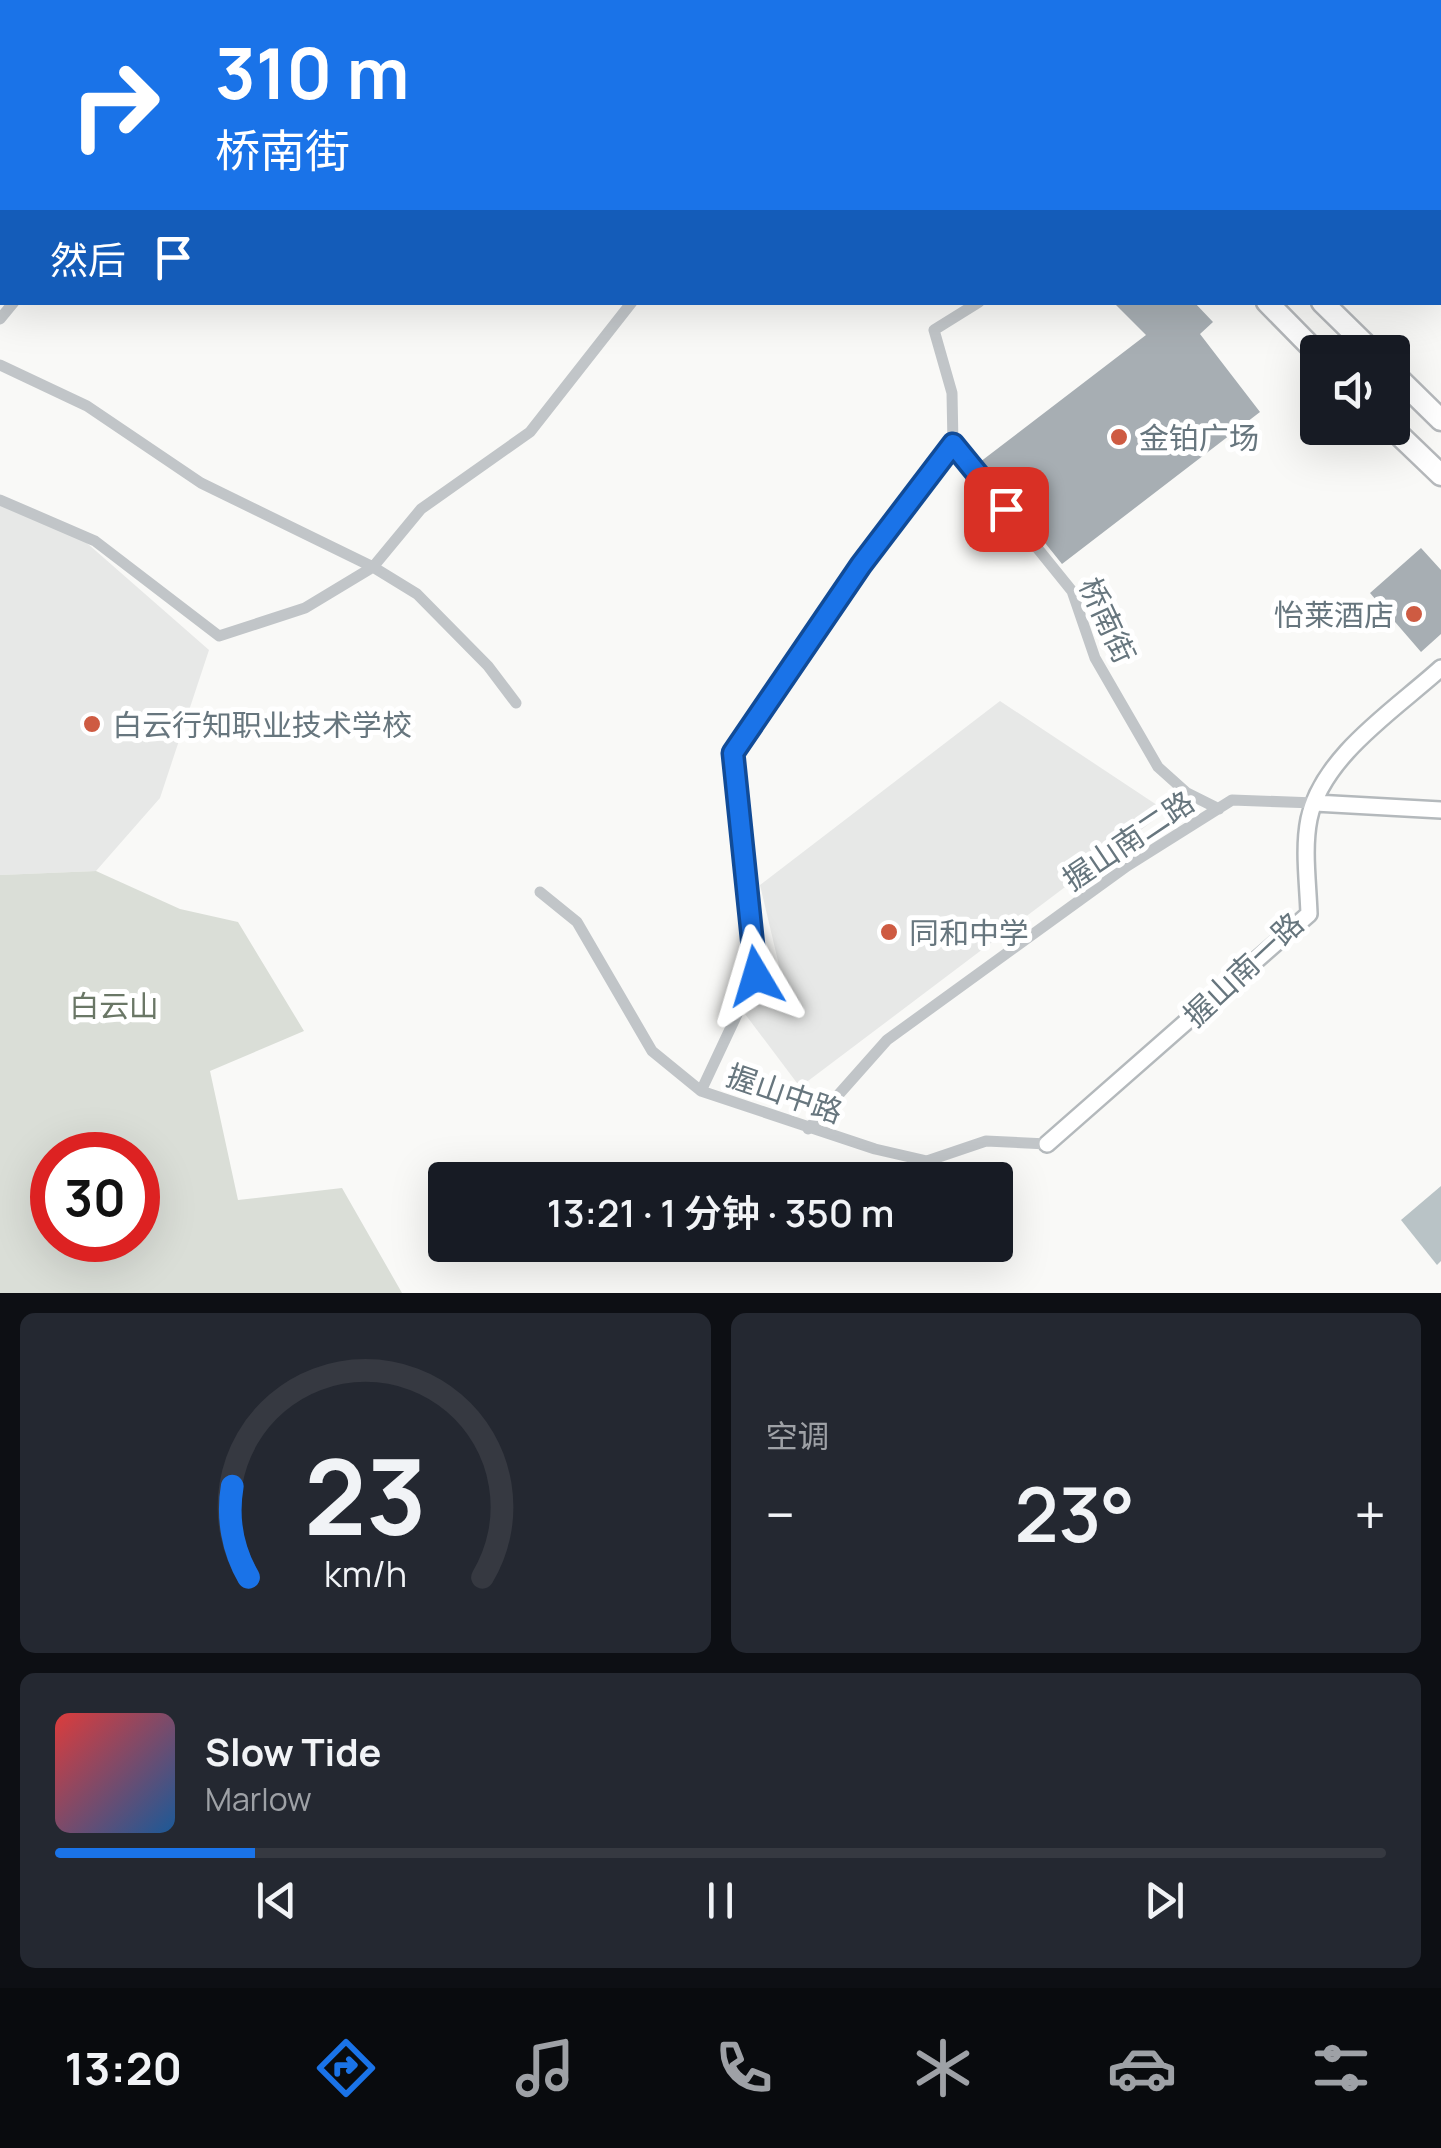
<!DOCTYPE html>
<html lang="zh">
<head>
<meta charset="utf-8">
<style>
  body { margin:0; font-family:Manrope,"Noto Sans SC",sans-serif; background:#242831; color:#f1f3f6; height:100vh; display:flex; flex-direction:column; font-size:38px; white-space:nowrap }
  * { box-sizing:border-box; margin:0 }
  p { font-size:32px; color:#9ea1a6 }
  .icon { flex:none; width:55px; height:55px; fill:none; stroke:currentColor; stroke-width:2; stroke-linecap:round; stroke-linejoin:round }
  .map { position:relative; height:1293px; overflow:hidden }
  .side { display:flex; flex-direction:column; gap:20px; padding:20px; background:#0d0f14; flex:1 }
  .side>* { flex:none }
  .banner { position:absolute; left:0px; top:0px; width:1442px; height:305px; box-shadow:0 10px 40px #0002; background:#1a73e8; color:#fff; overflow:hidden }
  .fabs { position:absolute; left:1300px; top:335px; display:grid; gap:20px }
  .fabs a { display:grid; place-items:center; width:110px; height:110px; border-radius:10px; background:#171b24; box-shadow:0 10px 40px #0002; font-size:50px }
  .speed { position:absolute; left:30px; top:1132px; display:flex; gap:20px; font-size:50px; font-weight:700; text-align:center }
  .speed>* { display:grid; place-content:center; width:130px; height:130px; border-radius:50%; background:#171b24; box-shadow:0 10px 40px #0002; line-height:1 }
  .speed .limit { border:15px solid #d22; background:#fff; color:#111 }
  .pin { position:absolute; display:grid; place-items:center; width:85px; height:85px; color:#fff; margin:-42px; border-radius:20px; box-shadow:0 5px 15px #0006 }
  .me { position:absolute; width:110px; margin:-55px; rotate:353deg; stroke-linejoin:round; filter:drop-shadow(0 0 8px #0008) }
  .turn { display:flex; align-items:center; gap:35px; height:210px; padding:0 50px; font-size:45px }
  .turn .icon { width:130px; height:130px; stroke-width:2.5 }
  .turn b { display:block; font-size:70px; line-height:85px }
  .then { display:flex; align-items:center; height:95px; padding:0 50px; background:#0003; gap:20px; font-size:38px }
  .big { font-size:75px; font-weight:600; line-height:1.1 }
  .side .tile { flex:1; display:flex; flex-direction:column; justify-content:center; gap:15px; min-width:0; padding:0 35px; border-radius:15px; background:#242831 }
  .side .dial { align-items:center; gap:0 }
  .dial svg { height:260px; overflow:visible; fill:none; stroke:#363941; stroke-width:7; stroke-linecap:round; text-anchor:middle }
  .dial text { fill:#f1f3f6; stroke:none }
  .song { display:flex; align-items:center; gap:30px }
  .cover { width:120px; height:120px; border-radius:15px; background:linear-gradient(135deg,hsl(0 70% 55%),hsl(210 70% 35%)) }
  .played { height:10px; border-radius:5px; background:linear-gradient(90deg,#1a73e8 15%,#363941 15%) }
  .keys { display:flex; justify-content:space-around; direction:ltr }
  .heat { display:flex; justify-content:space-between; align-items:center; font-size:55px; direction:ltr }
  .side .tiles { flex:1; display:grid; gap:20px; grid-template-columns:1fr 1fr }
  .tile:last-child { grid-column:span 2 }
  .trip { position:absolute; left:428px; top:1162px; width:585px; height:100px; border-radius:10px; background:#171b24; box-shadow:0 10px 40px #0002; font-weight:600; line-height:100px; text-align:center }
  .tabs { display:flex; height:160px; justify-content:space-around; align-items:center; background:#090b0e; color:#9ea1a6 }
  .tabs .icon { width:70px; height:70px }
  .tabs .selected { color:#1a73e8 }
  .tabs b { font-size:45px; color:#f1f3f6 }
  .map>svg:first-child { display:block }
</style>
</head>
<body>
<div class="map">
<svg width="1441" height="1293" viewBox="0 0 1441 1293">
  <rect width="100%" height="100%" fill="#f9f9f7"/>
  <path fill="#e7e8e7" d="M431 0H833L430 2Z
    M0 501 72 530 209 650 160 798 96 871 0 875Z
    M1000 701 1166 811 800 1087 745 1014 782 978 760 885Z"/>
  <path fill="#daded7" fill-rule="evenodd" d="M96 871 180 909 238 922 304 1031 210 1071 238 1200 342 1188 402 1293H0V875ZM52 1155H138V1240H52Z"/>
  <path fill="#b9c3c6" d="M1441 1186V1261L1437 1265 1401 1220Z"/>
  <path fill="#a7aeb3" d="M1113 302H1194L1213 322 1200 334 1260 412 1062 564 980 462 1146 335Z
    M1421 548 1441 570V634L1421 652 1370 593Z"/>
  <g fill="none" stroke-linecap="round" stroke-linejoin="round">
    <defs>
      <path id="secondary" d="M998 0 1001 2
        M970 2 973 0
        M1126 2 1129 0
        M1315 803 1441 810
        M1047 1144 1309 914C1308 883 1303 849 1309 819 1322 756 1396 709 1441 668"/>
      <path id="highway" d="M956 0 957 2
        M1022 0 1025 2
        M1267 302 1318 354
        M1322 302 1373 352
        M1392 372 1441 420
        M1392 428 1441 475"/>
    </defs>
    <use href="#secondary" stroke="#b4b9bc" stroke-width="20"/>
    <use href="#highway" stroke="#b5b8bb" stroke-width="25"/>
    <path stroke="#c1c5c8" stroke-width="11" d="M17 0 20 2
      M854 2 856 0
      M0 319 14 302
      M0 365 87 406 201 483 373 567 417 594 488 666 516 703
      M953 444 1072 591 1095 658 1158 767 1187 793 1219 809
      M0 500 95 541 219 636 305 608 373 567 421 509 530 432 632 302
      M540 892 577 922 652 1051 701 1091 875 1149 927 1161 986 1141 1047 1144
      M701 1091 755 976 733 753 861 565 953 444 952 393 934 330 979 302
      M808 1129 887 1040 1127 866 1232 800 1315 803"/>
    <use href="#secondary" stroke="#fff" stroke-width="15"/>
    <use href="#highway" stroke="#fff" stroke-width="20"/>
  </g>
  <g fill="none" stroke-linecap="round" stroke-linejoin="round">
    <defs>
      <path id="route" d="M756 976 733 753 861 565 953 444 1006 509"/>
    </defs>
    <use href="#route" stroke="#114b97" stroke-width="25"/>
    <use href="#route" stroke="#1a73e8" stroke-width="18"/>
  </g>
  <g fill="#ce5b42" stroke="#fff" stroke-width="4">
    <circle cx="1119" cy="437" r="10"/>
    <circle cx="1414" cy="614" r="10"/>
    <circle cx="92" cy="724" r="10"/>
    <circle cx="889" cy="932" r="10"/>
  </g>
  <g text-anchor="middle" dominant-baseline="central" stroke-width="10" stroke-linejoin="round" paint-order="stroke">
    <g font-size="30" fill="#67767e" stroke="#fff" text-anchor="start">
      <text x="1139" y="437">金铂广场</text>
      <text x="1394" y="614" text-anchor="end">怡莱酒店</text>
      <text x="112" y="724">白云行知职业技术学校</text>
      <text x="909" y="932">同和中学</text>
    </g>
    <g font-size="30" fill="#67767e" stroke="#fff">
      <text transform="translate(1108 620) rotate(65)">桥南街</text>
      <text transform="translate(1128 840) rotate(-34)">握山南二路</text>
      <text transform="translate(1243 969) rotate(-43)">握山南一路</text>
      <text transform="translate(785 1093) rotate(19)">握山中路</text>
    </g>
    <g font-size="30" fill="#6a7766" stroke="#fff">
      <text x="114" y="1005">白云山</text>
    </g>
  </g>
</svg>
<div class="fabs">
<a><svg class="icon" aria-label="sound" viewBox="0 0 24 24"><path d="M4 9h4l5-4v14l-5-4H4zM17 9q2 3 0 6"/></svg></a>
</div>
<div class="speed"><div class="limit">30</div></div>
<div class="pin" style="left:1006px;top:509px;background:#d93025"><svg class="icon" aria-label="arrive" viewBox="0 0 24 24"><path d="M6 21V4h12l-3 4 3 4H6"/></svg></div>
<svg class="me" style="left:756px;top:976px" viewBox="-20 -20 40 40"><path d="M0-17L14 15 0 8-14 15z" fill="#1a73e8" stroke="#fff" stroke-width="4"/></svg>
<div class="trip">13:21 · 1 分钟 · 350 m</div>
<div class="banner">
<div class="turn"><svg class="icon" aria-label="right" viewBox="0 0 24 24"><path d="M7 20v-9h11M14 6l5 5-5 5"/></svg><div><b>310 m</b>桥南街</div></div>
<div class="then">然后<svg class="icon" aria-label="arrive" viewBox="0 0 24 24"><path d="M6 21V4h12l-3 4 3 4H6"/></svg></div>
</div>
</div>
<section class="side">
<div class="tiles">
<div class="tile dial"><svg viewBox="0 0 100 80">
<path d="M14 69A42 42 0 1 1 86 69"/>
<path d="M14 69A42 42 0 0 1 9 41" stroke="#1a73e8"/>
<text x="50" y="56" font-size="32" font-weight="700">23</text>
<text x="50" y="72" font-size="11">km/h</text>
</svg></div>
<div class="tile"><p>空调</p>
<div class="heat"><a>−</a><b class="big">23°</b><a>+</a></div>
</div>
<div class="tile">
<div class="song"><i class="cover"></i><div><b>Slow Tide</b><p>Marlow</p></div></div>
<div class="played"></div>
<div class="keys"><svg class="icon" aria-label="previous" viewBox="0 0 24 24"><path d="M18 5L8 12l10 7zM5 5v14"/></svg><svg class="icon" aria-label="pause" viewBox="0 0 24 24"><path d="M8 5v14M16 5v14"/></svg><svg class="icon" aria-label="next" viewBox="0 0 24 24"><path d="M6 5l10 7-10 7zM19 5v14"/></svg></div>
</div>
</div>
</section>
<nav class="tabs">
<b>13:20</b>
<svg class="icon selected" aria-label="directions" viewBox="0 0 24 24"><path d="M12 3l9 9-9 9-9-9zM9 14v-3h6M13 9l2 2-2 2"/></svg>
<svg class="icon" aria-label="music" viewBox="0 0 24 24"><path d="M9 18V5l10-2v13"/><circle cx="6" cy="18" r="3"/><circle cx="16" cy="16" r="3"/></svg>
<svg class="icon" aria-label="phone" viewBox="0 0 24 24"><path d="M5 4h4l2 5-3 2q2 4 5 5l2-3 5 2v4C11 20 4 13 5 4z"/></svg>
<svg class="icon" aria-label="climate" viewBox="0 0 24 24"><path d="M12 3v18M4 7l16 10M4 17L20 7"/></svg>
<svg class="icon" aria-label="car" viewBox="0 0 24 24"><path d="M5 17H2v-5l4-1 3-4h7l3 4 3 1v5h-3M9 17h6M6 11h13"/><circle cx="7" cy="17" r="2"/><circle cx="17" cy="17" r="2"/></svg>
<svg class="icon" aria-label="filters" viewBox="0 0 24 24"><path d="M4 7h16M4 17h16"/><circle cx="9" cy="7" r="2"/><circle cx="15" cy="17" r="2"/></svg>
</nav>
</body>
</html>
